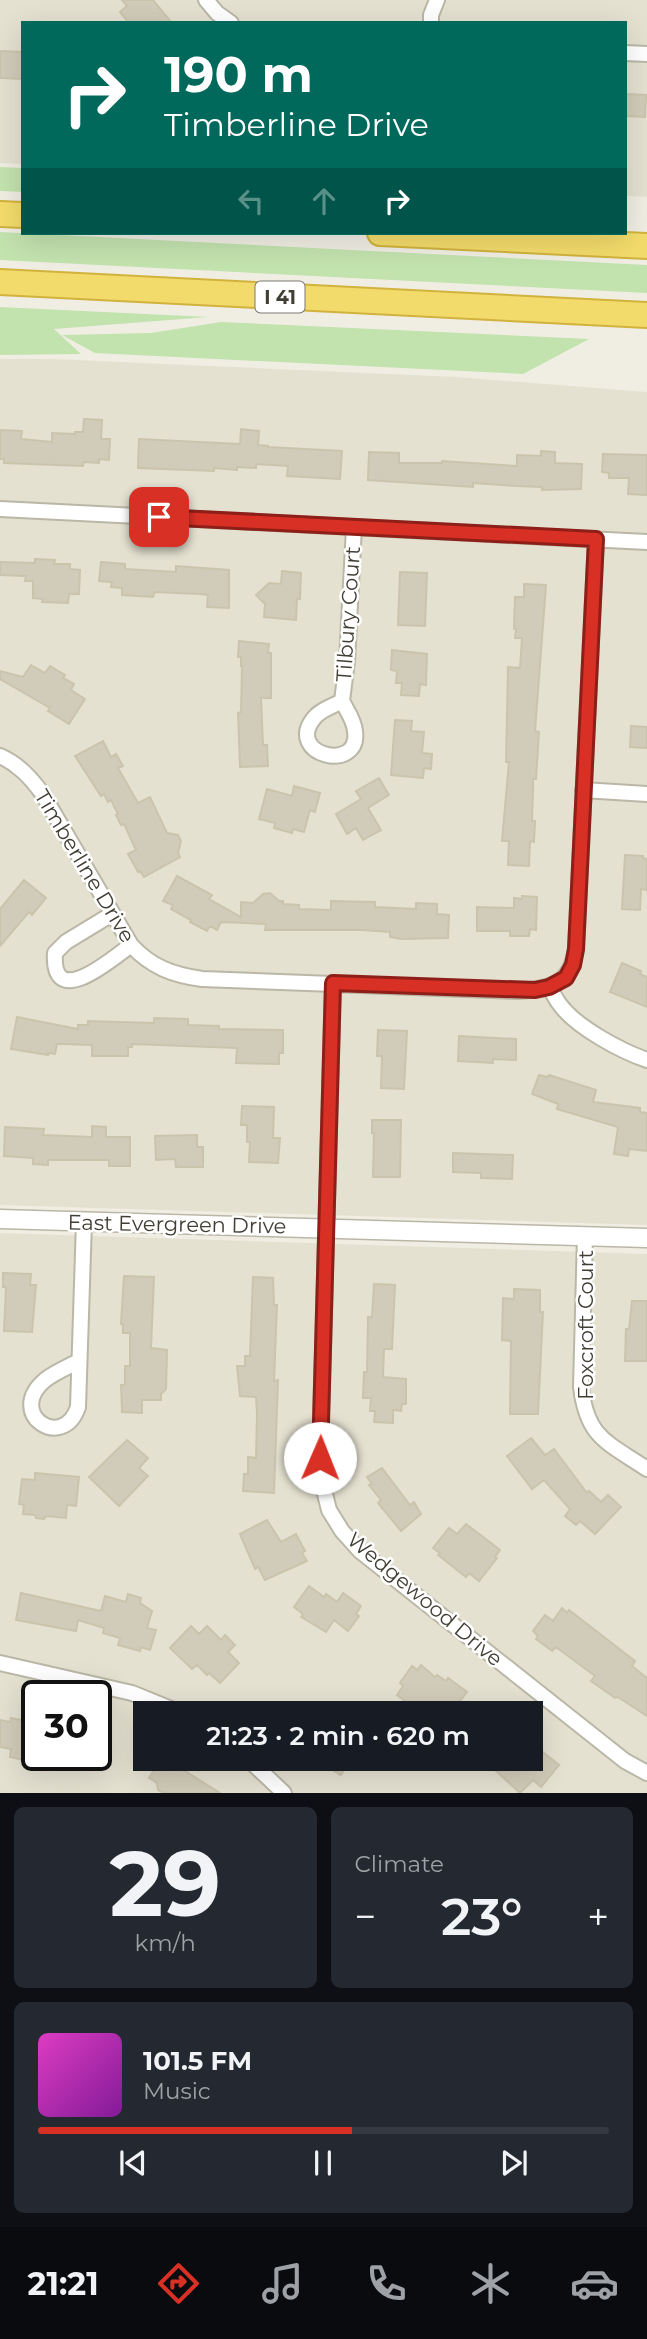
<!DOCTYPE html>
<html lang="en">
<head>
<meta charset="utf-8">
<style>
  body { margin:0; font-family:Montserrat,sans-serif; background:#242831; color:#f1f3f6; height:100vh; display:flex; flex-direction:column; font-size:26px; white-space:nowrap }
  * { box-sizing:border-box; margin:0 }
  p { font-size:23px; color:#9ea1a6 }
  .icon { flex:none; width:38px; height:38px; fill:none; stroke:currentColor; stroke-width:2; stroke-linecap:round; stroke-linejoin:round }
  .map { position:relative; height:1793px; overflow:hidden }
  .drawer { display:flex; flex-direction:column; gap:14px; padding:14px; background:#0d0f14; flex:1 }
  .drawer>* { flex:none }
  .hud { position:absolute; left:21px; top:21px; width:606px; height:214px; border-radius:0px; box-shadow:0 7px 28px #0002; background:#00695c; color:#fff; overflow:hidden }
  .speed { position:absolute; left:21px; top:1680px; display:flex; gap:14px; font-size:35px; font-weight:700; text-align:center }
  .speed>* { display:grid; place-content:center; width:91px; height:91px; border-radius:50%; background:#171b24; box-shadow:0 7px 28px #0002; line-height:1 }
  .speed .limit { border:4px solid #111; border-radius:10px; background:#fff; color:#111 }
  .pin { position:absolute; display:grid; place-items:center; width:60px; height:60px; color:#fff; margin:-30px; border-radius:14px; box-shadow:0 4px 10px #0006 }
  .me { position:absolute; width:77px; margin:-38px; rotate:1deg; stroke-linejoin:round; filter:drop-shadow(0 0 5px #0008) }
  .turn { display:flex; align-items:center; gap:24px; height:147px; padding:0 28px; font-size:32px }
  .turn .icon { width:91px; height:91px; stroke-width:2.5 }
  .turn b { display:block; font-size:49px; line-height:60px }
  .lanes { display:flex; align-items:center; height:66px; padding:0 28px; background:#0003; justify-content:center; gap:35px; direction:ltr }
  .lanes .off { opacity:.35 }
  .big { font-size:52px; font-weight:600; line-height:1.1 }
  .drawer .widget { flex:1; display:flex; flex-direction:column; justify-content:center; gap:10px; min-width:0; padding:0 24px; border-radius:10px; background:#242831 }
  .drawer .dial { align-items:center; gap:0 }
  .dial b { font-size:91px; line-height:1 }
  .song { display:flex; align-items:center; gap:21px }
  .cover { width:84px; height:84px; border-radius:10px; background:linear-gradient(135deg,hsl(310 70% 55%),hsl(290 70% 35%)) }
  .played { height:7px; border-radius:4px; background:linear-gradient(90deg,#d93025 55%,#363941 55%) }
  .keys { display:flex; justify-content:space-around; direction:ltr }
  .heat { display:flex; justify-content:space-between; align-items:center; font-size:38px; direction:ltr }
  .drawer .tiles { flex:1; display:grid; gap:14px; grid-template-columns:1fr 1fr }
  .widget:last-child { grid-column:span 2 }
  .trip { position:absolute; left:133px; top:1701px; width:410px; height:70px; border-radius:0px; background:#171b24; box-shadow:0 7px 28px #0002; font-weight:600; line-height:70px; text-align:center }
  .tabs { display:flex; height:112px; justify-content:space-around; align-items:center; background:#090b0e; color:#9ea1a6 }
  .tabs .icon { width:49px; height:49px }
  .tabs .current { color:#d93025 }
  .tabs b { font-size:32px; color:#f1f3f6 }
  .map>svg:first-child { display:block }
</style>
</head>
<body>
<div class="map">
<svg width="647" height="1793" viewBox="0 0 647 1793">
  <rect width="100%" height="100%" fill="#f0eee3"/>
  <path fill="#e4e1d1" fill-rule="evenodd" d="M0 0H647V197L625 196V23H23V164L0 163Z
    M0 359H53L456 377 647 392V1225L0 1205Z
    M0 1233 647 1254V1793H0ZM37 1696H96V1755H37ZM145 1713H530V1759H145Z"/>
  <path fill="#c2e2ae" d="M0 167 23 168V192L0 191Z
    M0 232 647 265V293L0 260Z
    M0 307 208 317 54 329 81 354 0 355Z
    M221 322 589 339 523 374 95 353 62 335 151 333Z"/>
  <path fill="#d1cbb9" stroke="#cbc4ad" stroke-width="2" d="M122 0H153L172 23H129L120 12 127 6Z
    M0 51 23 52V79L0 78Z
    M625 94 646 95 645 117 625 116Z
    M84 419 102 420 101 439H110L109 460 99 459V463L84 462 83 466 4 463V459H0V430L22 431 21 439 52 442V433L75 434V432H83Z
    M241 429 259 431 258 445 268 446V447L342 451 340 479 287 476 288 466 256 464V468L237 467V470L214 468V471L138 468 139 439 240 444Z
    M541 451 555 452V463L582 464 581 489 542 490V487L516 486 473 483V487L368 480 369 452 399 453V463H442V461L517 466V455L541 456Z
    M603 454 647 455V495L628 494 629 478H609V473L602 472Z
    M35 559 55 560 54 564H70V569L80 570 79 594H69L68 603 42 602 43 599 33 598V581H25L26 576 0 575V562L35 563Z
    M101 562 125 564V569L176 572V566L229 570V608L207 607 208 595 200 594 155 592 153 597 122 595V588L111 587 112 582 99 581Z
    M282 571 301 573 300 599H297L296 620 264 617 265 604 256 595 269 583 281 584Z
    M400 572 427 573 425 626 398 625Z
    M524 584 546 585 535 731 539 732 536 779H533V790L532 821H535L534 842 530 841 529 866 508 865 509 841H502L509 762H506L508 667 520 668 522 638H515L516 629H514L515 597H524Z
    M239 641 269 644 268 653H271V698H261L263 745H267L268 766 240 767 238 713 241 712 242 666H241V657H238Z
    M392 650 427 654 426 685 420 684 419 696 401 695 402 683H396L397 671 391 670Z
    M31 665 45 673 50 666 65 675 63 678 74 684 71 690 85 699 69 724 48 711 50 708 0 679V671L23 677Z
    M395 720 412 721 411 731 424 732 422 753 432 754 431 769 424 768 423 778 391 775Z
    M631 726 647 727V748L630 747Z
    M103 741 111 757 116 754 123 766 118 768 138 803 150 797 167 833 178 835 181 841 178 853 180 857 144 877 140 871 138 872 128 854 136 850 124 824 121 825 116 815 118 814 111 800 108 802 104 794 101 796 75 756Z
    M379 778 389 795 368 808 381 830 363 840 356 828 347 834 336 814 361 799 356 791Z
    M294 786 320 793 315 812 310 810 304 832 293 829 292 833 274 828 275 823 259 819 267 789 292 796Z
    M625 855 643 856V858L647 859V890L641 889 640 910 622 909Z
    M177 876 212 895 209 899 241 917V902L253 903 263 894 270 893 279 901H283V904L299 905V909L331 910V901L375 902V907L416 909V903L437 904V914L449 915 448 938 401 939 390 937V932L362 930H265L266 924 221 922 217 930 210 926 207 931 190 922 191 920 171 909 173 905 163 901Z
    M24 880 46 898 32 915 29 912 0 946V909Z
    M522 896 537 897 536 930 530 929 529 936H510V931H477V907L514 908V898L522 899Z
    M622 963 641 971 640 974 647 977V1007L610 992Z
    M17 1017 78 1029V1025H88V1021L154 1023V1018L188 1019V1025L219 1026V1029L283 1030V1053H279V1064L236 1063 237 1048 132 1044V1047H128V1056H92V1045L63 1044H57L55 1054 48 1053V1055L11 1049Z
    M378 1030 407 1031 404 1089 381 1088 382 1056H377Z
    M459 1036 516 1039V1060L493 1059V1063L458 1061Z
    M539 1075 548 1077 549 1075 596 1090 593 1102 640 1108V1112L647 1113V1151L629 1149 628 1156 614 1154 618 1127 557 1109 558 1104 532 1094Z
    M242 1106 274 1107 273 1138H280L278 1163 249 1162 250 1142H247V1125H241Z
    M372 1120H401L400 1177H373L374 1133H372Z
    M92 1126 106 1127V1137H130V1166H109V1160H48V1165L33 1164V1158L4 1156 5 1127 44 1129 43 1135 92 1137Z
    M197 1135V1147H203V1167H176L175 1159 156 1160 155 1136Z
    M453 1153 513 1155 512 1179 481 1178V1173L453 1172Z
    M3 1273 31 1274 30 1285H36L32 1332 4 1331 6 1287H3Z
    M124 1276 154 1277 151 1348 167 1350 166 1389 161 1394V1400H142V1413L122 1412 121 1385H125V1366H130V1333H123V1324H121Z
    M253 1277 273 1278 274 1305H277L274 1381 278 1380 274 1493 243 1491 244 1474H248V1457L256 1458 257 1413 256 1397 240 1396 237 1366H245V1356H250Z
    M374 1284 395 1285 392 1349H384L383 1377 406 1379V1404H402L401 1411 393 1410V1423L374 1422 375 1411H370L371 1398H363L364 1372H367L368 1317H372Z
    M514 1289 540 1290V1312H543L538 1414H510L511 1341 502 1340 503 1298 514 1299Z
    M632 1301H647V1361H625L626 1329H629Z
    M531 1438 545 1455 554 1449 587 1493 589 1491 601 1502 608 1495 621 1507 595 1534 580 1521 576 1525 565 1516 570 1509 544 1480 532 1489 507 1456Z
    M127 1440 148 1458 139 1468 148 1476 119 1506 89 1477Z
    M382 1468 410 1505 414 1502 421 1514 401 1531 378 1503 381 1500 369 1485 372 1484 367 1477Z
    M35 1473 79 1477 76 1506 67 1505 66 1518 46 1516 44 1519 36 1518 35 1515 23 1514 24 1505 19 1504 22 1479 35 1480Z
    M267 1520 281 1542 296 1534 305 1551 302 1553 307 1561 265 1580 258 1567 255 1569 240 1534Z
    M466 1524 500 1550 495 1557 497 1558 479 1581 469 1573 466 1577 438 1555 440 1553 433 1548 449 1528 457 1534Z
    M309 1586 324 1597 326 1594 337 1602 343 1593 361 1606 356 1614 359 1616 348 1631 334 1620 326 1632 301 1617 303 1614 294 1607Z
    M21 1593 101 1611 105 1596 126 1602 128 1594 141 1598 140 1603 152 1611 147 1628 156 1630 150 1650 141 1647 140 1651 118 1645 120 1638 103 1633 104 1628 78 1620 76 1631 16 1620Z
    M562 1608 567 1613 569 1610 635 1661 632 1666 647 1678V1716L618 1697 615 1698 591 1681 595 1676 556 1647 552 1651 536 1639 538 1636 533 1631 545 1615 553 1621Z
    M191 1626 199 1634 207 1626 221 1640 225 1635 235 1645 228 1652 239 1663 220 1683 209 1673 207 1675 197 1665 192 1669 170 1648Z
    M421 1665 435 1677 437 1675 446 1681 448 1678 467 1692 451 1713H421L397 1695 403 1686 400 1683 412 1666 417 1670Z
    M11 1718 37 1723V1753L26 1751 24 1760 10 1757 11 1749 0 1747V1720L10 1722Z
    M530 1742 559 1765 541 1787 533 1780 520 1793 494 1769 502 1759H530Z
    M161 1759H166L220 1793H164L158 1790 157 1783 149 1778Z
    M314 1759H350L341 1775Z"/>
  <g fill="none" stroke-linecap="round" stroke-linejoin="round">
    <defs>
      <path id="minor" d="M206 0 217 13 231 23
        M431 23V15L437 0
        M625 53 647 54
        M0 509 647 542
        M342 701C347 711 354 720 355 731 361 774 284 755 314 718 320 710 333 706 342 701L347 661 354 527
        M0 756C18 764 30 777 42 793L131 945C151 967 173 975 202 979L517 991C550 989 570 986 576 949L596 539
        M583 790 647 794
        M112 914 66 942 55 953C51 1012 112 959 131 945
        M333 983 320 1458 321 1478 329 1510 342 1531 360 1551 625 1761 647 1773
        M549 987C553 993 556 1000 561 1006 578 1028 621 1051 647 1060
        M585 1236 581 1387C587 1438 607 1442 647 1469
        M79 1361C68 1367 55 1372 45 1380 5 1414 63 1452 78 1407L84 1222
        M0 1663 132 1693 181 1713
        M248 1759 284 1793"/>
      <path id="tertiary" d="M0 1219 647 1238"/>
      <path id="motorway" d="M0 214 23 215
        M380 233 647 246
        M0 282 647 315"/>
    </defs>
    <use href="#minor" stroke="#bbb7a7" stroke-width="18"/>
    <use href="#tertiary" stroke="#bbb7a7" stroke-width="21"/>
    <use href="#motorway" stroke="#d1b23c" stroke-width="28"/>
    <use href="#minor" stroke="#fff" stroke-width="14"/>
    <use href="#tertiary" stroke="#fff" stroke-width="18"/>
    <use href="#motorway" stroke="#f3db6b" stroke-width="24"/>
  </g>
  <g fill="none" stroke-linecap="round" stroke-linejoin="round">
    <defs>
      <path id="route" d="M159 517 596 539 576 949 573 965 566 978 549 987 535 990 333 983 320 1458"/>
    </defs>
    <use href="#route" stroke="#8d1f18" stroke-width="18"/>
    <use href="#route" stroke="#d93025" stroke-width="12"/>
  </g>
  <g text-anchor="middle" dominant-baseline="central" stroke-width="5" stroke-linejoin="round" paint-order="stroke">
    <rect fill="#fff" stroke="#7a7871" stroke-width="2" x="255.5" y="281.5" width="49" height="31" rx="5"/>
    <g font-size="19" font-weight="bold" fill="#413e34">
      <text x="280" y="297">I 41</text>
    </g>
    <g font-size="21" fill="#413e34" stroke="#fff">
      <text transform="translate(348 614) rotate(-86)">Tilbury Court</text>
      <text transform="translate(85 866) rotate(59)">Timberline Drive</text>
      <text transform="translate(177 1224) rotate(1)">East Evergreen Drive</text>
      <text transform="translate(585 1325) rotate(-90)">Foxcroft Court</text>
      <text transform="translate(425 1599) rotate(40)">Wedgewood Drive</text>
    </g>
  </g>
</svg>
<div class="speed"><div class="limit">30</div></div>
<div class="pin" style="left:159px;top:517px;background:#d93025"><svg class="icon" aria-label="arrive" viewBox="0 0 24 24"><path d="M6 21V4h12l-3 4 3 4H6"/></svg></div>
<svg class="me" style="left:320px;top:1458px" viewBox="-20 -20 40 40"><circle r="19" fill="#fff"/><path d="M0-13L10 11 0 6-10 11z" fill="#d93025"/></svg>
<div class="trip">21:23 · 2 min · 620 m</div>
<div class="hud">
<div class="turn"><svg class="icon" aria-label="right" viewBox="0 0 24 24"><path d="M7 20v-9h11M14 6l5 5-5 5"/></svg><div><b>190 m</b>Timberline Drive</div></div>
<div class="lanes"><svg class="icon off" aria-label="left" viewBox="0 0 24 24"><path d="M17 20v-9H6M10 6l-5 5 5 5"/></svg><svg class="icon off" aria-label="ahead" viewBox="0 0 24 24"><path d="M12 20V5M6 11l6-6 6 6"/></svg><svg class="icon" aria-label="right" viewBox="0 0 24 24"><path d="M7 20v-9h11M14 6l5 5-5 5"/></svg></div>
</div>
</div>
<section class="drawer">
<div class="tiles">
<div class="widget dial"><b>29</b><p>km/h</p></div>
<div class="widget"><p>Climate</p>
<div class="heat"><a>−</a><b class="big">23°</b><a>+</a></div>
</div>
<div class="widget">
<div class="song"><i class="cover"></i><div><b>101.5 FM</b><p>Music</p></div></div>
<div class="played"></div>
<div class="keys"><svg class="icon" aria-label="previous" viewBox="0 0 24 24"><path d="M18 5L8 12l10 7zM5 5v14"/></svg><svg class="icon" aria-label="pause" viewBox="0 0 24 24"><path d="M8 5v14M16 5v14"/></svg><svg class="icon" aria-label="next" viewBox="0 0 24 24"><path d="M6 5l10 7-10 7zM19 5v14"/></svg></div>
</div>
</div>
</section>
<nav class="tabs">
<b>21:21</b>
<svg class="icon current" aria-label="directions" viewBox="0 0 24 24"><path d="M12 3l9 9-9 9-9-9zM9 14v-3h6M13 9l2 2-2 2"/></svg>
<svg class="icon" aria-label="music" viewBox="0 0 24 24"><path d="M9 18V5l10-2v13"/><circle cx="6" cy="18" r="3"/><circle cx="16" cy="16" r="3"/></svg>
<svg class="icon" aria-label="phone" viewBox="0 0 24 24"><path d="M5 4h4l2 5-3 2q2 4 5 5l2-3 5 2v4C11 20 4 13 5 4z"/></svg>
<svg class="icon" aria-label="climate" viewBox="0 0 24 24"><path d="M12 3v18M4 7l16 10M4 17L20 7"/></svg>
<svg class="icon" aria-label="car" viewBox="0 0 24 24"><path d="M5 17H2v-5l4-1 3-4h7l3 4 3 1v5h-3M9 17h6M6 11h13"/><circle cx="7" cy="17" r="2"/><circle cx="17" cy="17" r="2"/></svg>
</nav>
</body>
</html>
